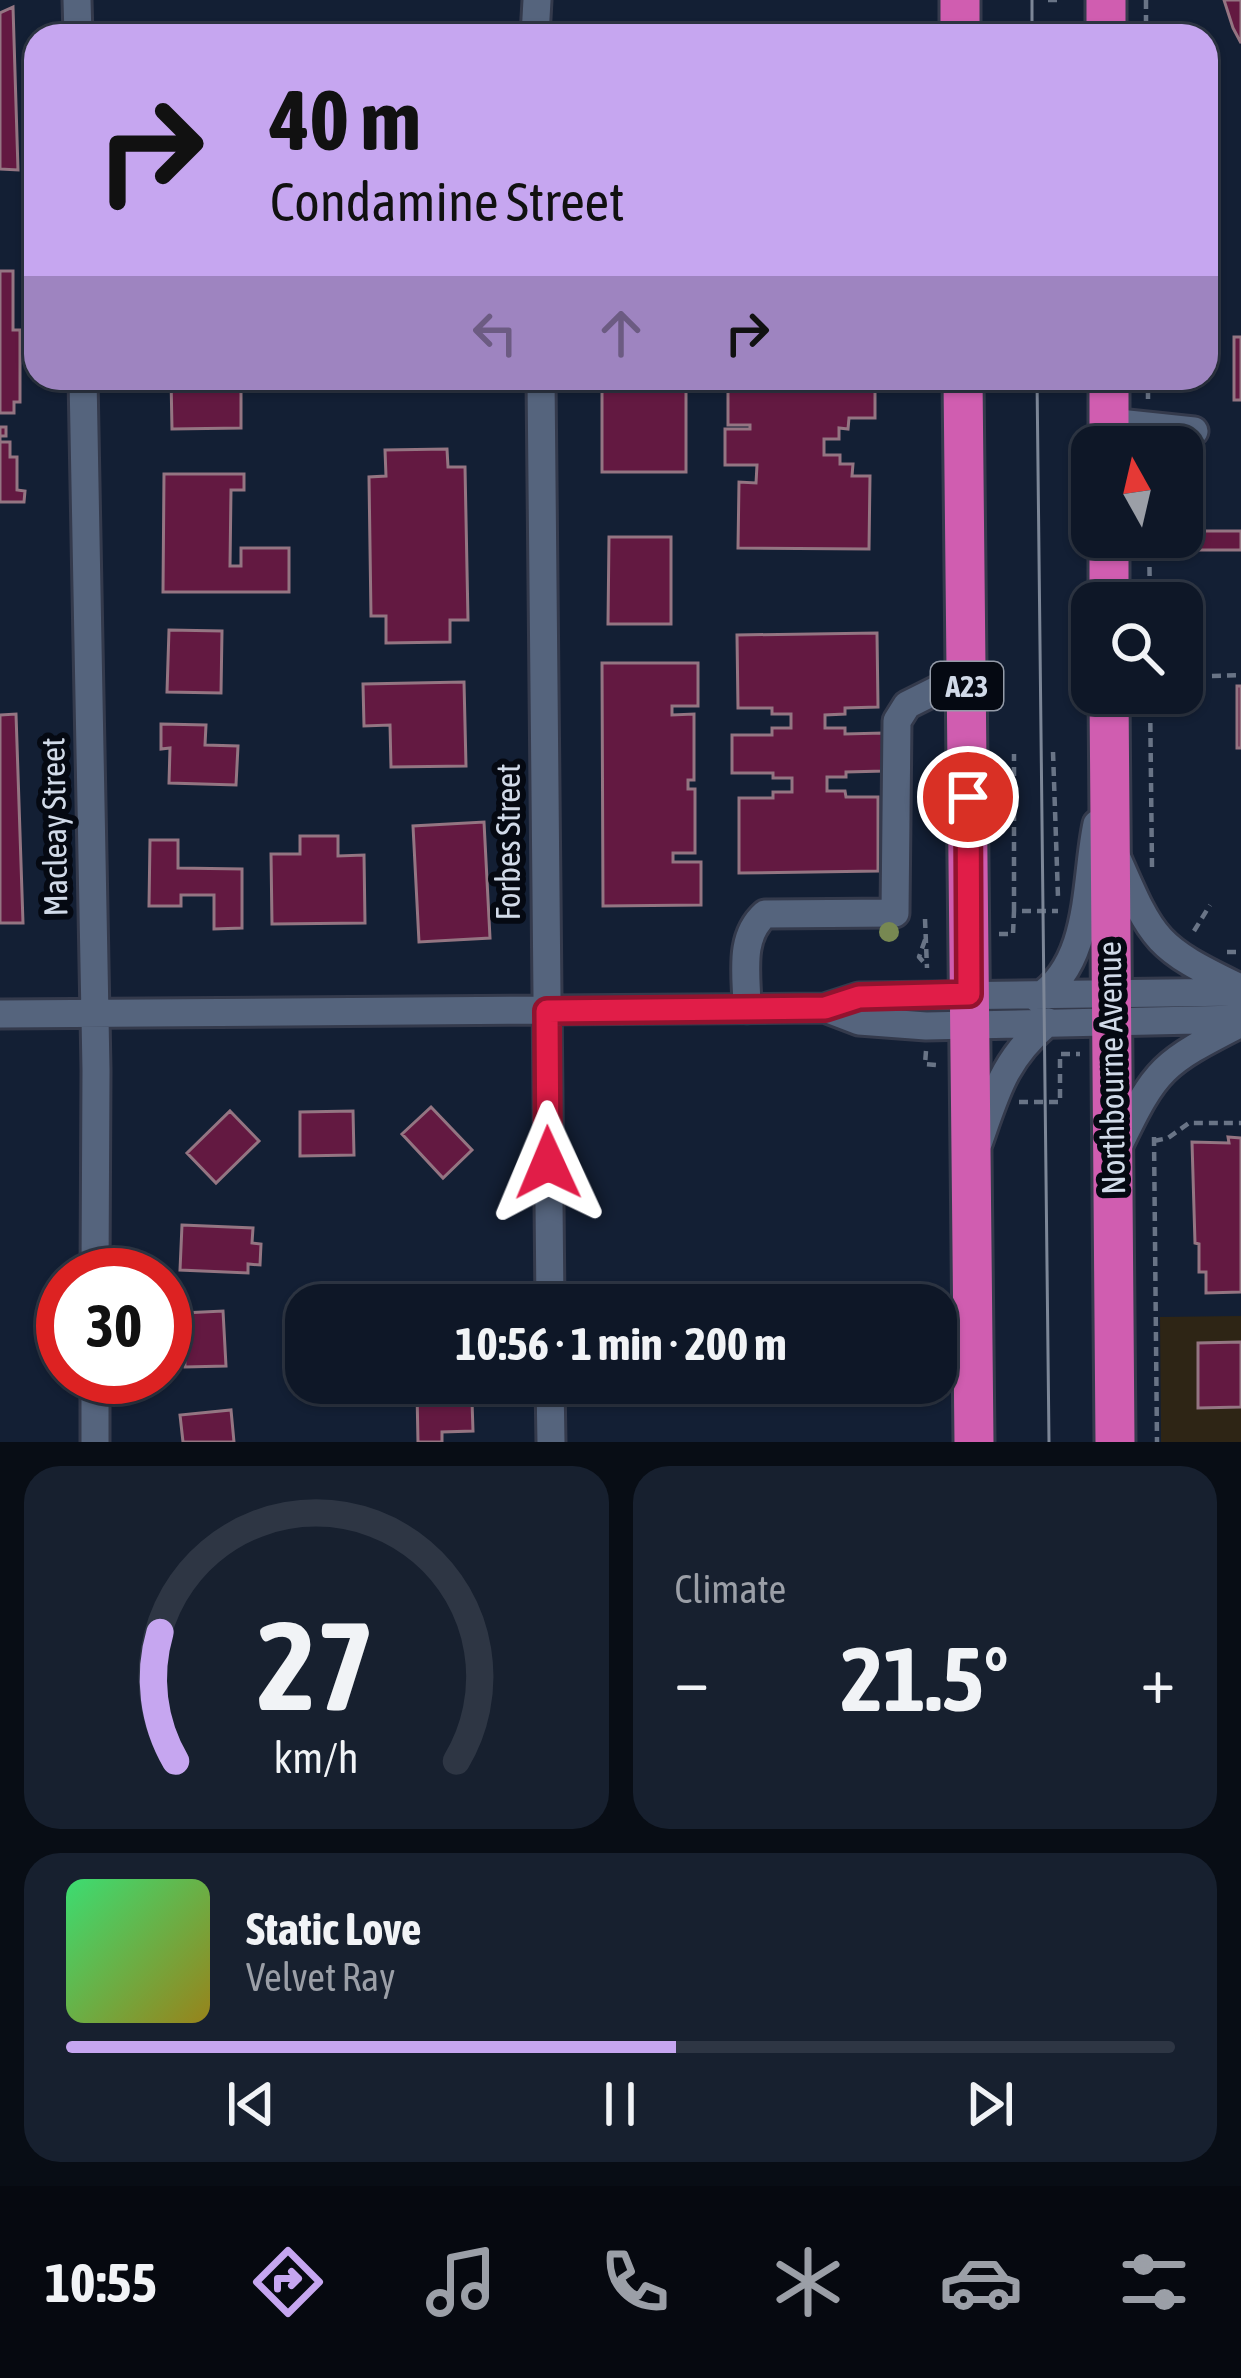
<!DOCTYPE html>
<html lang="en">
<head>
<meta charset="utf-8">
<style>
  body { margin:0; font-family:"Asap Condensed",sans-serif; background:#17202f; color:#f1f3f6; height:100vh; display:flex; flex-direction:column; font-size:45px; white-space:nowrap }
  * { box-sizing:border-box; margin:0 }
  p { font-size:39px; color:#9b9fa7 }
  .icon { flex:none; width:66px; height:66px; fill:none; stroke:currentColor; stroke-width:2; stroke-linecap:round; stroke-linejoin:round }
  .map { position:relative; height:1442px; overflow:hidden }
  .sheet { display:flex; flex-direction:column; gap:24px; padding:24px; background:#080d15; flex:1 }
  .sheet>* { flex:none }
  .hud { position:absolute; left:24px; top:24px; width:1194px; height:366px; border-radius:36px; box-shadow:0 3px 9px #0004,0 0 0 3px #2e3644; background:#c6a6f0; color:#111; overflow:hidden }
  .needle { width:78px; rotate:352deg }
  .buttons { position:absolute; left:1071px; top:426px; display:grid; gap:24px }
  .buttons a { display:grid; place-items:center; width:132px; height:132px; border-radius:24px; background:#0e1727; box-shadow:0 3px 9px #0004,0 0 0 3px #2e3644; font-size:60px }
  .speed { position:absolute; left:36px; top:1248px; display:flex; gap:24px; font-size:60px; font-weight:700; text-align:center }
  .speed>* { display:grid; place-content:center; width:156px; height:156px; border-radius:50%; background:#0e1727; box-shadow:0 3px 9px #0004,0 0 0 3px #2e3644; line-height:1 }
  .speed .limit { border:18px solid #d22; background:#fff; color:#111 }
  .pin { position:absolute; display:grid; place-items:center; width:102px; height:102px; color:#fff; margin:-51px; border:6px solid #fff; border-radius:50%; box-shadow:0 3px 12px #0007 }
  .me { position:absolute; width:132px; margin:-66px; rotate:359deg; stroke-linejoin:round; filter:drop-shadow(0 0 9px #0008) }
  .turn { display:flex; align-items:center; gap:42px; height:252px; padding:0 48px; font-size:54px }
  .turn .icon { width:156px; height:156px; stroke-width:2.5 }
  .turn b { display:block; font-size:84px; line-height:102px }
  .lanes { display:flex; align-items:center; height:114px; padding:0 48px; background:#0003; justify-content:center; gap:60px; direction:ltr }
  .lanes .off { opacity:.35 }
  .big { font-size:90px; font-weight:700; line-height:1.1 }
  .sheet .widget { flex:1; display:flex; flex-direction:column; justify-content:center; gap:18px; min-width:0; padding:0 42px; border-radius:36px; background:#17202f }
  .sheet .dial { align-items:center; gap:0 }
  .dial svg { height:312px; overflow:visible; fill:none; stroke:#2e3644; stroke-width:7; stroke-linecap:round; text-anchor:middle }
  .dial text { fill:#f1f3f6; stroke:none }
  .song { display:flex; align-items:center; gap:36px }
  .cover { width:144px; height:144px; border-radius:18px; background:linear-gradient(135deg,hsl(140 70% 55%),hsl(50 70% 35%)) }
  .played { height:12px; border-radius:6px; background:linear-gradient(90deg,#c6a6f0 55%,#2e3644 55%) }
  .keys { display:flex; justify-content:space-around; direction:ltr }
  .heat { display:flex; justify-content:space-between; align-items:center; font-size:66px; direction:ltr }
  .sheet .tiles { flex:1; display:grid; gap:24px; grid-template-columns:1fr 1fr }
  .widget:last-child { grid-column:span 2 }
  .trip { position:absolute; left:285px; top:1284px; width:672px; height:120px; border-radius:36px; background:#0e1727; box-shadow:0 3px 9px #0004,0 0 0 3px #2e3644; font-weight:700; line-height:120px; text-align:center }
  .dock { display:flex; height:192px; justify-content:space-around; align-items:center; background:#060910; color:#9b9fa7 }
  .dock .icon { width:84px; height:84px }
  .dock .active { color:#c6a6f0 }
  .dock b { font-size:54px; color:#f1f3f6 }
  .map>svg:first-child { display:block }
</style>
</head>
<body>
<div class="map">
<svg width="1241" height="1442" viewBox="0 0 1241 1442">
  <rect width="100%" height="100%" fill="#131f34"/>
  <path fill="#2e2515" d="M1241 1316V1442H1161L1160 1317Z"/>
  <path fill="#631941" stroke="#947582" stroke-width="3" d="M1224 0H1241V43L1233 28Z
    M13 7 18 170 0 169V13Z
    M0 271H13V330H20V402H14V413H0Z
    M1234 337H1241V400H1234Z
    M171 378H241V428L172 429Z
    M602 378H686V472H602Z
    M728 378H875V418H849L848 429 839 428V439H824V455H840V464H853L852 476H870L869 549 738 548 739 482 756 483 757 465H725V429H750V425H728Z
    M0 427H6V436H0V442H10V457H17V490L25 491 24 502H0Z
    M447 449 448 467H465L468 620H450V642L386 643V616H371L369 477 386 476 385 450Z
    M164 474H244V490H231L230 566H241V548H289V592H163Z
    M1191 531H1241V550H1191Z
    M609 537H671V624H608Z
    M169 630 222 631 221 693 167 692Z
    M877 633 878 707 845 708V714L825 715V728H845V734L883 733 884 771 846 772V777H827V791H845L846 797H878V871L739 873V798H773V792H792V778H773V773H732V735H772V728H791V714H772V708H738L737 635Z
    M602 663H698V706H672V715L694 714V780H688V789H695V853H673V862H701V905L603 906Z
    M464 682 466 766 391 767 390 725 364 726 363 684Z
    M1237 686H1241V748H1237Z
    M16 714 23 923H0V715Z
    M161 724 206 725 205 745 238 746 236 785 169 783 170 748 161 749Z
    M484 822 490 938 419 942 413 826Z
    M300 836H338V856L364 855 365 923 272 924 271 854H300Z
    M150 840H178V868L242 869V928L214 929V895H181V906H149Z
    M431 1107 472 1150 443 1178 402 1134Z
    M230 1111 259 1141 216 1183 187 1153Z
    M353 1111 354 1155 300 1156V1112Z
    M1228 1137 1241 1138V1292L1206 1293V1272H1199V1244L1195 1243 1192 1142 1229 1143Z
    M182 1225 253 1228 252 1243 261 1244 260 1265 248 1264V1273L180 1270Z
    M223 1311 226 1366 185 1367 183 1313Z
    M1241 1342V1407L1198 1408V1343Z
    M447 1391V1402L472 1401 473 1431 442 1432V1442H418L417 1392Z
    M231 1410 234 1442H183L180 1415Z"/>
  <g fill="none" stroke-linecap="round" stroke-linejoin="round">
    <defs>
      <path id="minor" d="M77 0 78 36
        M535 36 537 0
        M83 378 96 1070 95 1275
        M541 378 550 1305
        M1109 422 1194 431
        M1116 856C1153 941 1155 947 1240 988
        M1037 998C1093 963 1085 879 1097 824
        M825 1008 859 1021 926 1026 1241 1019
        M747 1009C747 976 738 938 765 914L895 913 897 721 907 705 967 675
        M0 1014 825 1008 859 997 1241 992
        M979 1141C997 1089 1005 1059 1048 1022
        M1118 1147C1156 1067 1163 1063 1241 1023
        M550 1383 551 1442
        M95 1442V1377"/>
      <path id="highway" d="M960 0V36
        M1106 0V36
        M963 378 974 1442
        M1109 378V447
        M1109 603V537
        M1109 693 1115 1442"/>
    </defs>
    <use href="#minor" stroke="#343a4c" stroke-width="33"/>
    <use href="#highway" stroke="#343a4c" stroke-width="45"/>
    <path stroke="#697486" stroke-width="4.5" stroke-dasharray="9 6" stroke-linecap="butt" d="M1048 0H1057
      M1146 0V36
      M559 27 576 28
      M1148 378V399
      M1149 537 1150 603
      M1182 677 1241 675
      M1150 693 1152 867
      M1053 752 1058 897
      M1014 911V754
      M925 919 927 968
      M1194 931 1210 905
      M999 934H1013L1014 911H1058
      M925 940 919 957 927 966
      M1227 952H1241
      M926 1051 925 1064 937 1065
      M1019 1102H1060V1054H1080
      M1154 1137 1157 1442
      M1154 1141 1168 1138 1189 1123H1241"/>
    <use href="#minor" stroke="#55647d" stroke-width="27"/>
    <use href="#highway" stroke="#d05db0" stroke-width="39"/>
    <path stroke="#7c8697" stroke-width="3" d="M1032 0V36
      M1037 378 1049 1442"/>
  </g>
  <circle fill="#778852" cx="889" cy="932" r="10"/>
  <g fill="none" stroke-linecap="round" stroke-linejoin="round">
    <defs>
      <path id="route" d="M548 1163 547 1011 825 1008 859 997 969 994 968 797"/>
    </defs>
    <use href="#route" stroke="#92132f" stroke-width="30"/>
    <use href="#route" stroke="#e11d48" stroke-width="21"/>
  </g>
  <g text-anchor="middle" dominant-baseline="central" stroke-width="12" stroke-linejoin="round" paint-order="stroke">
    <rect fill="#050912" stroke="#949ba8" stroke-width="3" x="931" y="662" width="72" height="48" rx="9"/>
    <g font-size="30" font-weight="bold" fill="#d1dae8">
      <text x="967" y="686">A23</text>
    </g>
    <g font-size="33" fill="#d1dae8" stroke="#050912">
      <text transform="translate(54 827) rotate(-91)">Macleay Street</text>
      <text transform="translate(508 842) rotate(-90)">Forbes Street</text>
      <text transform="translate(1111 1068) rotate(-91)">Northbourne Avenue</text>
    </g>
  </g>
</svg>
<div class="buttons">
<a><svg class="needle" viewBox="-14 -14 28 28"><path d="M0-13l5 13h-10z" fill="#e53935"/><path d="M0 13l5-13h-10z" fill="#9b9fa7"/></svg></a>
<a><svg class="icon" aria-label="search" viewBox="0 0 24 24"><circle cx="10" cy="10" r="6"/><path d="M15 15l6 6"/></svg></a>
</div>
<div class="speed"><div class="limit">30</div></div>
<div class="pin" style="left:968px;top:797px;background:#d93025"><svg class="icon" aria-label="arrive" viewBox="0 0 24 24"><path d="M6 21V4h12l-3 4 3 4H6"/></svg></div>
<svg class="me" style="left:548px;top:1163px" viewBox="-20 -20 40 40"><path d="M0-17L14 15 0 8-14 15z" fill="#e11d48" stroke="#fff" stroke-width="4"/></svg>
<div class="trip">10:56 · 1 min · 200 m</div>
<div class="hud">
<div class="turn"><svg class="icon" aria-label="right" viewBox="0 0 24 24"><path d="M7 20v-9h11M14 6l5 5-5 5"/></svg><div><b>40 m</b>Condamine Street</div></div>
<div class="lanes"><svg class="icon off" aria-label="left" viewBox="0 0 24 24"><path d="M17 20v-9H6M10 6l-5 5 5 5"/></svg><svg class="icon off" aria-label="ahead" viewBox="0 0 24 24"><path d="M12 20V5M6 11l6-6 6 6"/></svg><svg class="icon" aria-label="right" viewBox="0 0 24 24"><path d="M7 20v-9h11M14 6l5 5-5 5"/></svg></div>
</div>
</div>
<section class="sheet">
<div class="tiles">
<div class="widget dial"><svg viewBox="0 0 100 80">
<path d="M14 69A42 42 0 1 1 86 69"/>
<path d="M14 69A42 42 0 0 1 10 36" stroke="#c6a6f0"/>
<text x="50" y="56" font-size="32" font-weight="700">27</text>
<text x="50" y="72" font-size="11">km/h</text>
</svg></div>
<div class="widget"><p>Climate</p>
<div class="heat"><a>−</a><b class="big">21.5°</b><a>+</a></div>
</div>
<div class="widget">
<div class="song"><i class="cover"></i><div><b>Static Love</b><p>Velvet Ray</p></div></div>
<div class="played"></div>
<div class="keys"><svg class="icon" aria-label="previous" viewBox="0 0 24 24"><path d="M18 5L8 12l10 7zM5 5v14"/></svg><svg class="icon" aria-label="pause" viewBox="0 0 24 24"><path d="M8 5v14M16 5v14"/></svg><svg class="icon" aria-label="next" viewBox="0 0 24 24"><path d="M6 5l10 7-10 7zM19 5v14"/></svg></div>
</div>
</div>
</section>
<nav class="dock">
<b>10:55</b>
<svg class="icon active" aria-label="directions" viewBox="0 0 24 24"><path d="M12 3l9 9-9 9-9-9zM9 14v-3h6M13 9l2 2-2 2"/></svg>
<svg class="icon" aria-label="music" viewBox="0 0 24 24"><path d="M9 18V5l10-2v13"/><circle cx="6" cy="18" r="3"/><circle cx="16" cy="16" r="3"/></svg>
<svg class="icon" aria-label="phone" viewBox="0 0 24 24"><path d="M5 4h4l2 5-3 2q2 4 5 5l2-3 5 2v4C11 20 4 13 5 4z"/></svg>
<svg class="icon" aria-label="climate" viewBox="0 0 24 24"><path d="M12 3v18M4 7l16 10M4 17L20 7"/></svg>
<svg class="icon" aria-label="car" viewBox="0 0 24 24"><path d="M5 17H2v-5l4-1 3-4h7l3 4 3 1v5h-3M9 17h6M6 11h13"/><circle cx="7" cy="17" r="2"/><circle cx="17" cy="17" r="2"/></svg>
<svg class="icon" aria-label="filters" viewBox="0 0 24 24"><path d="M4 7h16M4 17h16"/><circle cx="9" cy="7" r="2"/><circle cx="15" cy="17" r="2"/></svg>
</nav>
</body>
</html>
